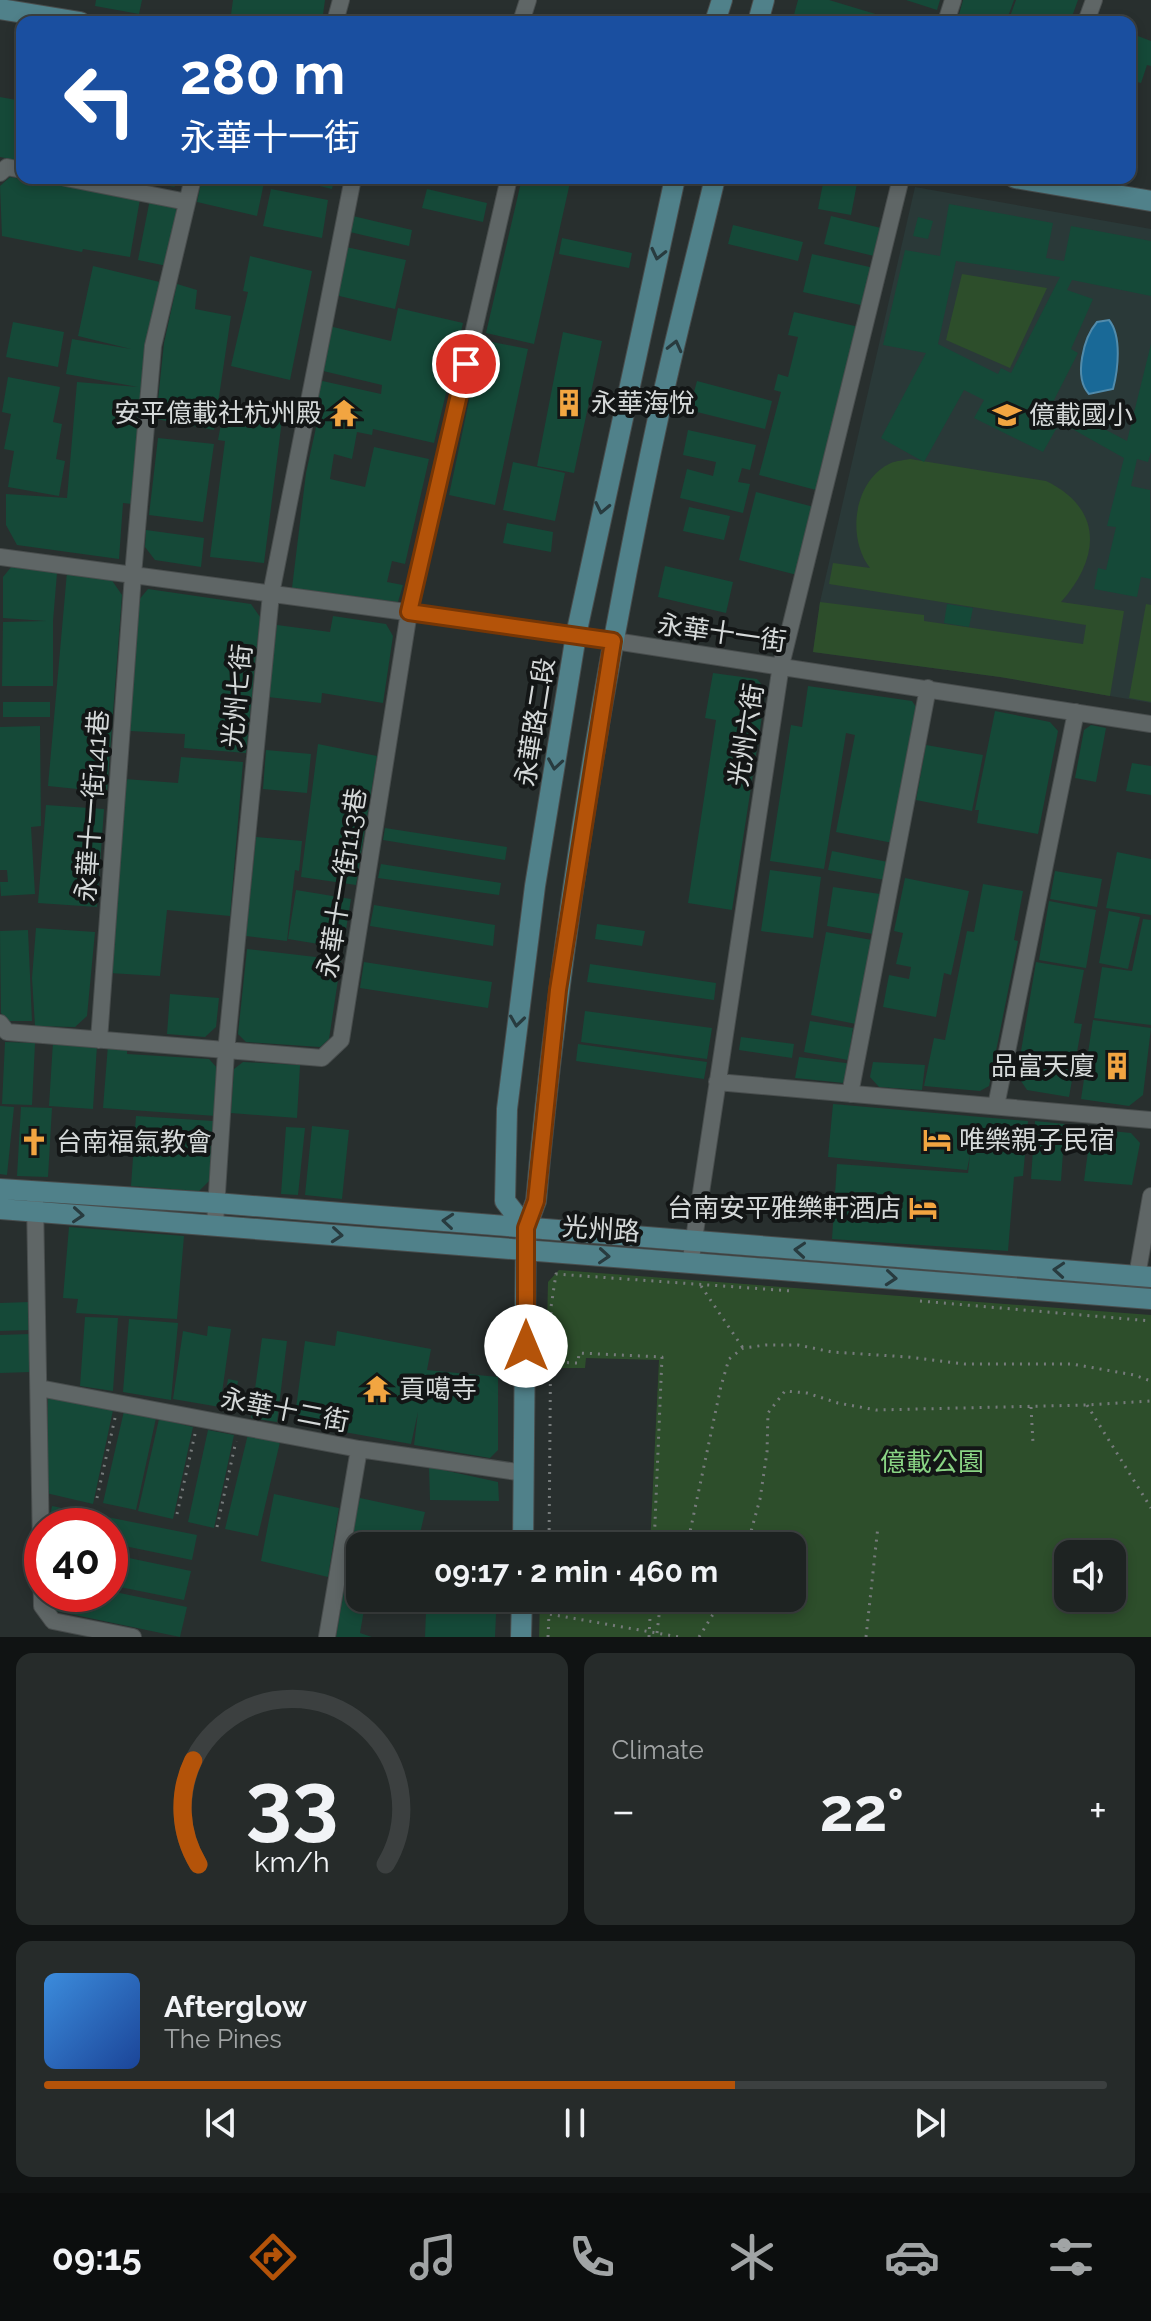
<!DOCTYPE html>
<html lang="en">
<head>
<meta charset="utf-8">
<style>
  body { margin:0; font-family:Raleway,"Noto Sans TC",sans-serif; background:#262b2a; color:#f1f3f6; height:100vh; display:flex; flex-direction:column; font-size:30px; white-space:nowrap }
  * { box-sizing:border-box; margin:0 }
  p { font-size:26px; color:#a1a4a5 }
  .icon { flex:none; width:44px; height:44px; fill:none; stroke:currentColor; stroke-width:2; stroke-linecap:round; stroke-linejoin:round }
  .map { position:relative; height:1637px; overflow:hidden }
  .details { display:flex; flex-direction:column; gap:16px; padding:16px; background:#101313; flex:1 }
  .details>* { flex:none }
  .top-card { position:absolute; left:16px; top:16px; width:1120px; height:168px; border-radius:16px; box-shadow:0 4px 12px #0003,0 0 0 2px #3c4040; background:#1a4fa0; color:#fff; overflow:hidden }
  .buttons { position:absolute; left:1054px; top:1540px; display:grid; gap:16px }
  .buttons a { display:grid; place-items:center; width:72px; height:72px; border-radius:16px; background:#1e2322; box-shadow:0 4px 12px #0003,0 0 0 2px #3c4040; font-size:40px }
  .speed { position:absolute; left:24px; top:1508px; display:flex; gap:16px; font-size:40px; font-weight:700; text-align:center }
  .speed>* { display:grid; place-content:center; width:104px; height:104px; border-radius:50%; background:#1e2322; box-shadow:0 4px 12px #0003,0 0 0 2px #3c4040; line-height:1 }
  .speed .limit { border:12px solid #d22; background:#fff; color:#111 }
  .pin { position:absolute; display:grid; place-items:center; width:68px; height:68px; color:#fff; margin:-34px; border:4px solid #fff; border-radius:50%; box-shadow:0 2px 8px #0007 }
  .me { position:absolute; width:88px; margin:-44px; rotate:0deg; stroke-linejoin:round; filter:drop-shadow(0 0 6px #0008) }
  .turn { display:flex; align-items:center; gap:28px; height:168px; padding:0 32px; font-size:36px }
  .turn .icon { width:104px; height:104px; stroke-width:2.5 }
  .turn b { display:block; font-size:56px; line-height:68px }
  .big { font-size:60px; font-weight:700; line-height:1.1 }
  .details .tile { flex:1; display:flex; flex-direction:column; justify-content:center; gap:12px; min-width:0; padding:0 28px; border-radius:16px; background:#262b2a }
  .details .dial { align-items:center; gap:0 }
  .dial svg { height:208px; overflow:visible; fill:none; stroke:#3c4040; stroke-width:7; stroke-linecap:round; text-anchor:middle }
  .dial text { fill:#f1f3f6; stroke:none }
  .song { display:flex; align-items:center; gap:24px }
  .cover { width:96px; height:96px; border-radius:12px; background:linear-gradient(135deg,hsl(210 70% 55%),hsl(220 70% 35%)) }
  .played { height:8px; border-radius:4px; background:linear-gradient(90deg,#b45309 65%,#3c4040 65%) }
  .keys { display:flex; justify-content:space-around; direction:ltr }
  .heat { display:flex; justify-content:space-between; align-items:center; font-size:44px; direction:ltr }
  .details .tiles { flex:1; display:grid; gap:16px; grid-template-columns:1fr 1fr }
  .tile:last-child { grid-column:span 2 }
  .trip { position:absolute; left:346px; top:1532px; width:460px; height:80px; border-radius:16px; background:#1e2322; box-shadow:0 4px 12px #0003,0 0 0 2px #3c4040; font-weight:700; line-height:80px; text-align:center }
  .tabs { display:flex; height:128px; justify-content:space-around; align-items:center; background:#0c0e0e; color:#a1a4a5 }
  .tabs .icon { width:56px; height:56px }
  .tabs .selected { color:#b45309 }
  .tabs b { font-size:36px; color:#f1f3f6 }
  .map>svg:first-child { display:block }
</style>
</head>
<body>
<div class="map">
<svg width="1151" height="1637" viewBox="0 0 1151 1637">
  <rect width="100%" height="100%" fill="#282f2e"/>
  <path fill="#2a3938" d="M915 187 1151 229V703L1000 677 813 652 820 602Z"/>
  <path fill="#2d4e2b" fill-rule="evenodd" d="M962 274 1047 288 1010 368 946 340Z
    M910 459 1046 481C1104 509 1100 558 1061 602L1124 611 1110 696 1000 677 813 652 820 602 924 615V621L1083 644 1086 625 829 584 833 563 870 568C846 537 854 480 891 463 896 461 904 460 910 459Z
    M1146 604 1151 605V702L1129 698Z
    M559 1270 1151 1315V1637H539L540 1598H593L647 1604 648 1598H792V1546H650L659 1360 586 1358 585 1368H546L548 1282ZM1068 1554H1112V1598H1068Z"/>
  <path fill="#196997" stroke="#518bab" stroke-width="2" d="M1109 320C1122 336 1118 370 1113 389L1089 394C1073 377 1084 337 1097 322Z"/>
  <path fill="#154938" fill-rule="evenodd" d="M96 0H142L139 14 95 6Z
    M233 0H325L322 22H230Z
    M798 0H829L902 22H792Z
    M906 0H940L937 10Z
    M963 0H1014L1006 22H957Z
    M1016 0H1078L1070 22H1008Z
    M1130 33 1151 41V66L1147 65 1141 83 1137 82 1132 94 1130 93Z
    M0 97 22 101V161L0 157Z
    M10 177 140 199 130 257 83 249 82 252 2 236 0 186Z
    M131 178H185L174 187Z
    M202 178H265L257 216 197 202Z
    M286 178H335L332 189Z
    M522 178H571L534 344 486 333Z
    M824 178H858L851 215 818 209Z
    M271 189 328 200 322 238 263 226Z
    M427 189 487 203 483 222 422 208Z
    M150 199 170 202 178 212 167 266 138 260Z
    M949 204 1053 223 1046 258 1064 261 1071 226 1151 241V296L1072 280 1067 290 1093 299 1071 349 1078 353 1053 402 1127 441 1151 344V452L1148 462 1137 459 1131 486 1150 490 1151 579 1141 577 1137 597 1094 589 1098 568 1106 570 1116 527 1107 526 1124 458 1060 422 1043 452 974 418 984 400 964 390 924 462 881 438 926 353 883 345 905 250 940 256ZM956 261 1060 277 1011 373 1001 368 998 374 938 344Z
    M353 216 412 230 409 246 350 232Z
    M831 216 881 228 874 256 824 244Z
    M918 217 933 221 928 239 913 236Z
    M733 225 803 242 798 261 728 244Z
    M562 238 632 253 629 268 559 254Z
    M346 247 406 260 395 309 335 295Z
    M812 254 874 268 865 306 803 292Z
    M250 256 312 271 290 380 231 366 248 292 243 291Z
    M93 266 164 283 132 504 123 503 119 559 17 545 6 525V494L67 498 77 382 138 387 66 374 72 339 131 349 78 336Z
    M177 284 197 290 195 309 231 316 214 430 156 419 164 343Z
    M398 308 463 323 434 443 373 429 372 435 357 432 352 459 334 454 330 479 365 487 374 447 429 459 405 564 392 561 387 582 403 585 398 602 292 588 306 473 317 423 309 422 318 380 381 394 382 385 319 370 329 326 391 341Z
    M794 312 859 327 816 490 759 475 781 392 774 390 778 374 788 377 798 337 788 335Z
    M13 322 64 332 58 367 6 357Z
    M563 332 602 341 574 473 537 466Z
    M482 340 528 349 495 505 449 495Z
    M8 377 60 387 53 422 62 424 56 459 65 461 59 496 8 487 14 451 4 449 11 414 2 412Z
    M697 381 772 401 765 429 689 410Z
    M223 413 282 420 264 563 210 557 225 441 218 440Z
    M688 430 756 445 750 470 742 468 738 482 750 484 743 513 680 498 687 469 713 476 716 462 683 455Z
    M158 438 214 444 203 522 149 515Z
    M513 462 565 473 555 521 503 510Z
    M756 492 814 507 797 575 739 560Z
    M689 507 730 516 724 540 683 531Z
    M507 523 553 532 551 552 503 543Z
    M146 530 204 538 201 567 155 560 145 547Z
    M12 566 57 573 53 621V686H2L3 622 46 621 3 618V577Z
    M665 566 733 582 726 613 658 597Z
    M67 572 111 579 122 595 107 792 48 786Z
    M148 589 251 604 260 617 246 753 184 748 185 734 130 731 138 601Z
    M947 604 973 608 969 627 944 623Z
    M333 616 386 624 393 636 383 703 322 693 321 703 268 697 277 625 330 632Z
    M713 673 757 679 766 690 732 910 688 903 716 720 705 718Z
    M808 686 912 701 918 710 893 843 836 832 855 735 846 733 824 869 770 861 791 725 802 727Z
    M3 702H50V717H3Z
    M995 711 1050 722 1058 731 1038 834 977 823 979 810H975Z
    M1091 725 1106 728 1096 782 1075 778 1084 730Z
    M40 726 41 826 31 827 35 894 1 896 0 882H8L7 870H0V727Z
    M318 744 377 756 356 885 301 877Z
    M926 745 983 755 972 811 916 800Z
    M266 750 311 754 307 793 263 789Z
    M181 757 243 762 230 916 167 910 160 976 109 973 125 779 178 783Z
    M1132 763 1151 766V795L1126 791Z
    M46 805 104 809 97 907 38 903Z
    M385 828 507 847 505 860 383 840Z
    M256 837 302 841 299 871 295 870 287 941 246 936Z
    M832 851 888 862 885 880 828 870Z
    M1117 852 1151 859V915L1106 908Z
    M381 864 501 883 499 895 378 878Z
    M770 870 821 877 813 938 761 931Z
    M1055 871 1102 879 1097 907 1050 899Z
    M905 878 969 891 951 975 944 973 936 1017 883 1007 889 975 909 979 911 967 896 964 903 933 894 931Z
    M983 884 1023 891 1014 940 1018 941 989 1086 980 1091 924 1086 934 1038 945 1040 967 931 974 932Z
    M833 887 880 894 873 934 827 926Z
    M296 890 351 899 343 948 288 939Z
    M1049 901 1096 910 1086 968 1039 960Z
    M374 905 495 925 493 946 370 926Z
    M1109 911 1140 917 1128 969 1099 963Z
    M1143 919 1151 920V1025L1094 1018 1102 967 1132 971Z
    M597 924 645 931 642 946 595 939Z
    M36 928 95 932 87 1016 75 1027 35 1026 32 978Z
    M28 930 32 1021H8L1 1013 0 931Z
    M826 932 872 940 856 1024 811 1015Z
    M247 949 341 960 329 1039 320 1047 246 1042 238 1034Z
    M364 962 492 982 488 1008 360 988Z
    M1036 962 1084 970 1074 1023 1082 1024 1069 1097 1027 1090 1017 1075Z
    M590 964 716 983 714 1000 587 982Z
    M170 994 219 998 216 1027 205 1037 167 1034Z
    M585 1011 712 1028 707 1059 581 1042Z
    M1093 1020 1151 1028 1143 1095 1129 1106 1081 1099Z
    M810 1021 853 1028 848 1060 804 1052Z
    M741 1037 794 1044 792 1058 739 1050Z
    M5 1042 35 1043 32 1105 2 1104Z
    M53 1042 97 1045 93 1109 49 1106Z
    M578 1044 707 1062 704 1079 576 1061Z
    M108 1045 127 1046V1054L209 1059 219 1070 216 1116 103 1108Z
    M799 1057 853 1064 851 1077 844 1083 795 1078Z
    M243 1062 300 1065 297 1118 231 1113 234 1069Z
    M873 1062 925 1065 922 1090 879 1087 870 1077Z
    M833 1104 1028 1121 1023 1176 1014 1177 1008 1251 832 1239 837 1164 968 1173 970 1155 967 1170 828 1157Z
    M0 1106 14 1107 7 1175 0 1174Z
    M21 1107 52 1108 48 1177 17 1176Z
    M136 1116 213 1121 210 1180 199 1191 131 1186Z
    M1035 1121 1065 1124 1061 1181 1031 1179Z
    M312 1126 349 1130 342 1199 305 1195Z
    M286 1127 305 1128 298 1195 281 1194Z
    M1091 1129 1131 1133 1140 1143 1132 1185 1084 1181Z
    M69 1227 184 1236 177 1319 76 1313 78 1299 63 1298Z
    M30 1302 31 1330 0 1331V1303Z
    M85 1317 118 1318 113 1391 80 1386Z
    M129 1319 178 1323 171 1400 123 1392Z
    M208 1326 231 1329 220 1407 173 1399 183 1331 207 1336Z
    M337 1331 431 1349 427 1370 498 1377V1450L490 1458 414 1445 418 1412 411 1444 294 1423 305 1341 335 1346Z
    M30 1334 31 1372 0 1373V1335Z
    M262 1338 287 1341 277 1422 251 1418Z
    M228 1379 238 1381 233 1410 223 1409Z
    M48 1396 113 1410 93 1504 46 1493Z
    M124 1411 156 1418 136 1510 103 1503Z
    M159 1419 193 1427 173 1519 138 1511Z
    M208 1430 234 1435 214 1528 188 1522Z
    M248 1434 280 1442 258 1536 225 1529Z
    M429 1467 498 1482 499 1501 430 1500Z
    M274 1494 339 1508 328 1577 261 1561Z
    M360 1498 425 1512 417 1546H391L351 1537Z
    M52 1506 197 1535 192 1560 110 1543V1526H48Z
    M110 1554 191 1571 184 1600 110 1585Z
    M345 1585 360 1588V1598H366L360 1633 372 1637H336Z
    M110 1591 187 1607 180 1637 56 1611 48 1599 49 1594H110Z
    M426 1612 496 1614 495 1637H425Z"/>
  <g fill="none" stroke-linecap="round" stroke-linejoin="round">
    <defs>
      <path id="street" d="M335 22 341 0
        M521 22 528 0
        M946 22 953 0
        M1086 22 1094 0
        M0 173 7 167 22 170
        M66 178 187 202
        M0 557 576 635 1151 724
        M0 1023 7 1032 322 1058 341 1040 409 612 509 178
        M99 1040 133 575 153 346 193 178
        M717 1082 1151 1120
        M850 1094 928 688
        M996 1106 1076 712
        M35 1201 42 1606 53 1621 133 1637
        M215 1224 226 1052 271 594 353 178
        M692 1252 781 665 901 178
        M1137 1276 1151 1196
        M39 1388 359 1449 524 1473
        M327 1637 359 1449"/>
      <path id="secondary" d="M0 9 80 22
        M715 22 722 0
        M758 22 764 0
        M1015 178 1151 201
        M0 1189 216 1203 1151 1277
        M0 1209 1151 1299
        M526 1228 505 1201 507 1109 535 886 576 635 675 178
        M523 1546 526 1228 536 1201C561 930 605 661 663 395 679 323 698 250 715 178
        M521 1637 522 1598"/>
    </defs>
    <use href="#street" stroke="#484d4d" stroke-width="18"/>
    <use href="#secondary" stroke="#484d4d" stroke-width="22"/>
    <path stroke="#767b7b" stroke-width="3" stroke-dasharray="2 6" stroke-linecap="butt" d="M701 1286 743 1348
      M920 1301 1151 1321
      M551 1362 578 1363 579 1353 662 1357 654 1546
      M1087 1405 1151 1508
      M1031 1407 1033 1443
      M97 1498 115 1418
      M177 1514 195 1434
      M217 1527 236 1441
      M549 1546 551 1307 556 1274 792 1291
      M687 1546 721 1386 729 1359 743 1348 766 1345H798L832 1352 908 1357 965 1364H1072L1134 1375 1151 1381
      M747 1546 760 1499 767 1452 768 1413 785 1391 807 1393 838 1403 876 1410 1087 1405 1151 1401
      M549 1614V1598
      M657 1633 661 1598
      M548 1637 549 1614 679 1637
      M649 1637 651 1598
      M699 1637 723 1598
      M866 1637 878 1526"/>
    <use href="#street" stroke="#5f6666" stroke-width="16"/>
    <use href="#secondary" stroke="#50818a" stroke-width="20"/>
  </g>
  <defs><path id="oneway-chevron" d="M-2-3.5L2.5 0L-2 3.5" fill="none" stroke-width="1.6" stroke-linecap="round" stroke-linejoin="round" transform="scale(2)"/></defs>
  <g stroke="#283b3f">
    <use href="#oneway-chevron" transform="translate(658 254) rotate(103)"/>
    <use href="#oneway-chevron" transform="translate(675 346) rotate(-76)"/>
    <use href="#oneway-chevron" transform="translate(602 508) rotate(102)"/>
    <use href="#oneway-chevron" transform="translate(555 764) rotate(99)"/>
    <use href="#oneway-chevron" transform="translate(517 1021) rotate(98)"/>
    <use href="#oneway-chevron" transform="translate(78 1215) rotate(4)"/>
    <use href="#oneway-chevron" transform="translate(448 1221) rotate(-175)"/>
    <use href="#oneway-chevron" transform="translate(337 1235) rotate(5)"/>
    <use href="#oneway-chevron" transform="translate(800 1250) rotate(-176)"/>
    <use href="#oneway-chevron" transform="translate(604 1256) rotate(4)"/>
    <use href="#oneway-chevron" transform="translate(1059 1270) rotate(-176)"/>
    <use href="#oneway-chevron" transform="translate(891 1278) rotate(5)"/>
  </g>
  <g fill="none" stroke-linecap="round" stroke-linejoin="round">
    <defs>
      <path id="route" d="M466 364 409 612 613 641 558 990 536 1201 526 1228V1346"/>
    </defs>
    <use href="#route" stroke="#753606" stroke-width="20"/>
    <use href="#route" stroke="#b45309" stroke-width="14"/>
  </g>
  <defs>
    <symbol id="building-bare" viewBox="-9 -9 18 18"><path d="M-4-6H4V6H1V3H-1V6H-4ZM-2.5-4.3h1.7v1.8h-1.7ZM.8-4.3h1.7v1.8H.8ZM-2.5-1h1.7V.8h-1.7ZM.8-1h1.7V.8H.8Z" fill="#f2a541" stroke="#131616" stroke-width="2.5" paint-order="stroke"/></symbol>
    <symbol id="temple-bare" viewBox="-9 -9 18 18"><path d="M0-6L5-2H3V0L6.5 2.5H4V6H1.5V3h-3V6H-4V2.5H-6.5L-3 0V-2H-5Z" fill="#f2a541" stroke="#131616" stroke-width="2.5" paint-order="stroke"/></symbol>
    <symbol id="school-bare" viewBox="-9 -9 18 18"><path d="M0-5L7-2L0 1L-7-2ZM-4 1L0 2.5L4 1V4Q0 6-4 4Z" fill="#f2a541" stroke="#131616" stroke-width="2.5" paint-order="stroke"/></symbol>
    <symbol id="hotel-bare" viewBox="-9 -9 18 18"><path d="M-6-4.5h1.5V1H6V5H4.5V3h-9V5H-6ZM-4 0a1.8 1.8 0 1 1 3.6 0ZM.5 0V-2.5h3Q6-2.5 6 0Z" fill="#f2a541" stroke="#131616" stroke-width="2.5" paint-order="stroke"/></symbol>
    <symbol id="church-bare" viewBox="-9 -9 18 18"><path d="M-1.2-6h2.4v3.5h3.3v2.4h-3.3V6h-2.4V-.1h-3.3v-2.4h3.3Z" fill="#f2a541" stroke="#131616" stroke-width="2.5" paint-order="stroke"/></symbol>
  </defs>
  <g fill-rule="evenodd">
    <use href="#building-bare" x="549" y="383" width="40" height="40"/>
    <use href="#temple-bare" x="324" y="393" width="40" height="40"/>
    <use href="#school-bare" x="987" y="395" width="40" height="40"/>
    <use href="#building-bare" x="1097" y="1046" width="40" height="40"/>
    <use href="#hotel-bare" x="917" y="1120" width="40" height="40"/>
    <use href="#church-bare" x="14" y="1122" width="40" height="40"/>
    <use href="#hotel-bare" x="903" y="1188" width="40" height="40"/>
    <use href="#temple-bare" x="357" y="1369" width="40" height="40"/>
  </g>
  <g text-anchor="middle" dominant-baseline="central" stroke-width="8" stroke-linejoin="round" paint-order="stroke">
    <g font-size="26" fill="#d5d9d9" stroke="#131616" text-anchor="start">
      <text x="591" y="403">永華海悅</text>
      <text x="322" y="413" text-anchor="end">安平億載社杭州殿</text>
      <text x="1029" y="415">億載國小</text>
      <text x="1095" y="1066" text-anchor="end">品富天廈</text>
      <text x="959" y="1140">唯樂親子民宿</text>
      <text x="56" y="1142">台南福氣教會</text>
      <text x="901" y="1208" text-anchor="end">台南安平雅樂軒酒店</text>
      <text x="399" y="1389">貢噶寺</text>
    </g>
    <g font-size="26" fill="#d5d9d9" stroke="#131616">
      <text transform="translate(722 633) rotate(8)">永華十一街</text>
      <text transform="translate(237 696) rotate(-84)">光州七街</text>
      <text transform="translate(535 722) rotate(-81)">永華路二段</text>
      <text transform="translate(746 735) rotate(-81)">光州六街</text>
      <text transform="translate(92 806) rotate(-86)">永華十一街141巷</text>
      <text transform="translate(342 883) rotate(-81)">永華十一街113巷</text>
      <text transform="translate(601 1229) rotate(4)">光州路</text>
      <text transform="translate(285 1410) rotate(11)">永華十二街</text>
    </g>
    <g font-size="26" fill="#89d484" stroke="#131616">
      <text x="932" y="1462">億載公園</text>
    </g>
  </g>
</svg>
<div class="buttons">
<a><svg class="icon" aria-label="sound" viewBox="0 0 24 24"><path d="M4 9h4l5-4v14l-5-4H4zM17 9q2 3 0 6"/></svg></a>
</div>
<div class="speed"><div class="limit">40</div></div>
<div class="pin" style="left:466px;top:364px;background:#d93025"><svg class="icon" aria-label="arrive" viewBox="0 0 24 24"><path d="M6 21V4h12l-3 4 3 4H6"/></svg></div>
<svg class="me" style="left:526px;top:1346px" viewBox="-20 -20 40 40"><circle r="19" fill="#fff"/><path d="M0-13L10 11 0 6-10 11z" fill="#b45309"/></svg>
<div class="trip">09:17 · 2 min · 460 m</div>
<div class="top-card">
<div class="turn"><svg class="icon" aria-label="left" viewBox="0 0 24 24"><path d="M17 20v-9H6M10 6l-5 5 5 5"/></svg><div><b>280 m</b>永華十一街</div></div>
</div>
</div>
<section class="details">
<div class="tiles">
<div class="tile dial"><svg viewBox="0 0 100 80">
<path d="M14 69A42 42 0 1 1 86 69"/>
<path d="M14 69A42 42 0 0 1 12 29" stroke="#b45309"/>
<text x="50" y="56" font-size="32" font-weight="700">33</text>
<text x="50" y="72" font-size="11">km/h</text>
</svg></div>
<div class="tile"><p>Climate</p>
<div class="heat"><a>−</a><b class="big">22°</b><a>+</a></div>
</div>
<div class="tile">
<div class="song"><i class="cover"></i><div><b>Afterglow</b><p>The Pines</p></div></div>
<div class="played"></div>
<div class="keys"><svg class="icon" aria-label="previous" viewBox="0 0 24 24"><path d="M18 5L8 12l10 7zM5 5v14"/></svg><svg class="icon" aria-label="pause" viewBox="0 0 24 24"><path d="M8 5v14M16 5v14"/></svg><svg class="icon" aria-label="next" viewBox="0 0 24 24"><path d="M6 5l10 7-10 7zM19 5v14"/></svg></div>
</div>
</div>
</section>
<nav class="tabs">
<b>09:15</b>
<svg class="icon selected" aria-label="directions" viewBox="0 0 24 24"><path d="M12 3l9 9-9 9-9-9zM9 14v-3h6M13 9l2 2-2 2"/></svg>
<svg class="icon" aria-label="music" viewBox="0 0 24 24"><path d="M9 18V5l10-2v13"/><circle cx="6" cy="18" r="3"/><circle cx="16" cy="16" r="3"/></svg>
<svg class="icon" aria-label="phone" viewBox="0 0 24 24"><path d="M5 4h4l2 5-3 2q2 4 5 5l2-3 5 2v4C11 20 4 13 5 4z"/></svg>
<svg class="icon" aria-label="climate" viewBox="0 0 24 24"><path d="M12 3v18M4 7l16 10M4 17L20 7"/></svg>
<svg class="icon" aria-label="car" viewBox="0 0 24 24"><path d="M5 17H2v-5l4-1 3-4h7l3 4 3 1v5h-3M9 17h6M6 11h13"/><circle cx="7" cy="17" r="2"/><circle cx="17" cy="17" r="2"/></svg>
<svg class="icon" aria-label="filters" viewBox="0 0 24 24"><path d="M4 7h16M4 17h16"/><circle cx="9" cy="7" r="2"/><circle cx="15" cy="17" r="2"/></svg>
</nav>
</body>
</html>
